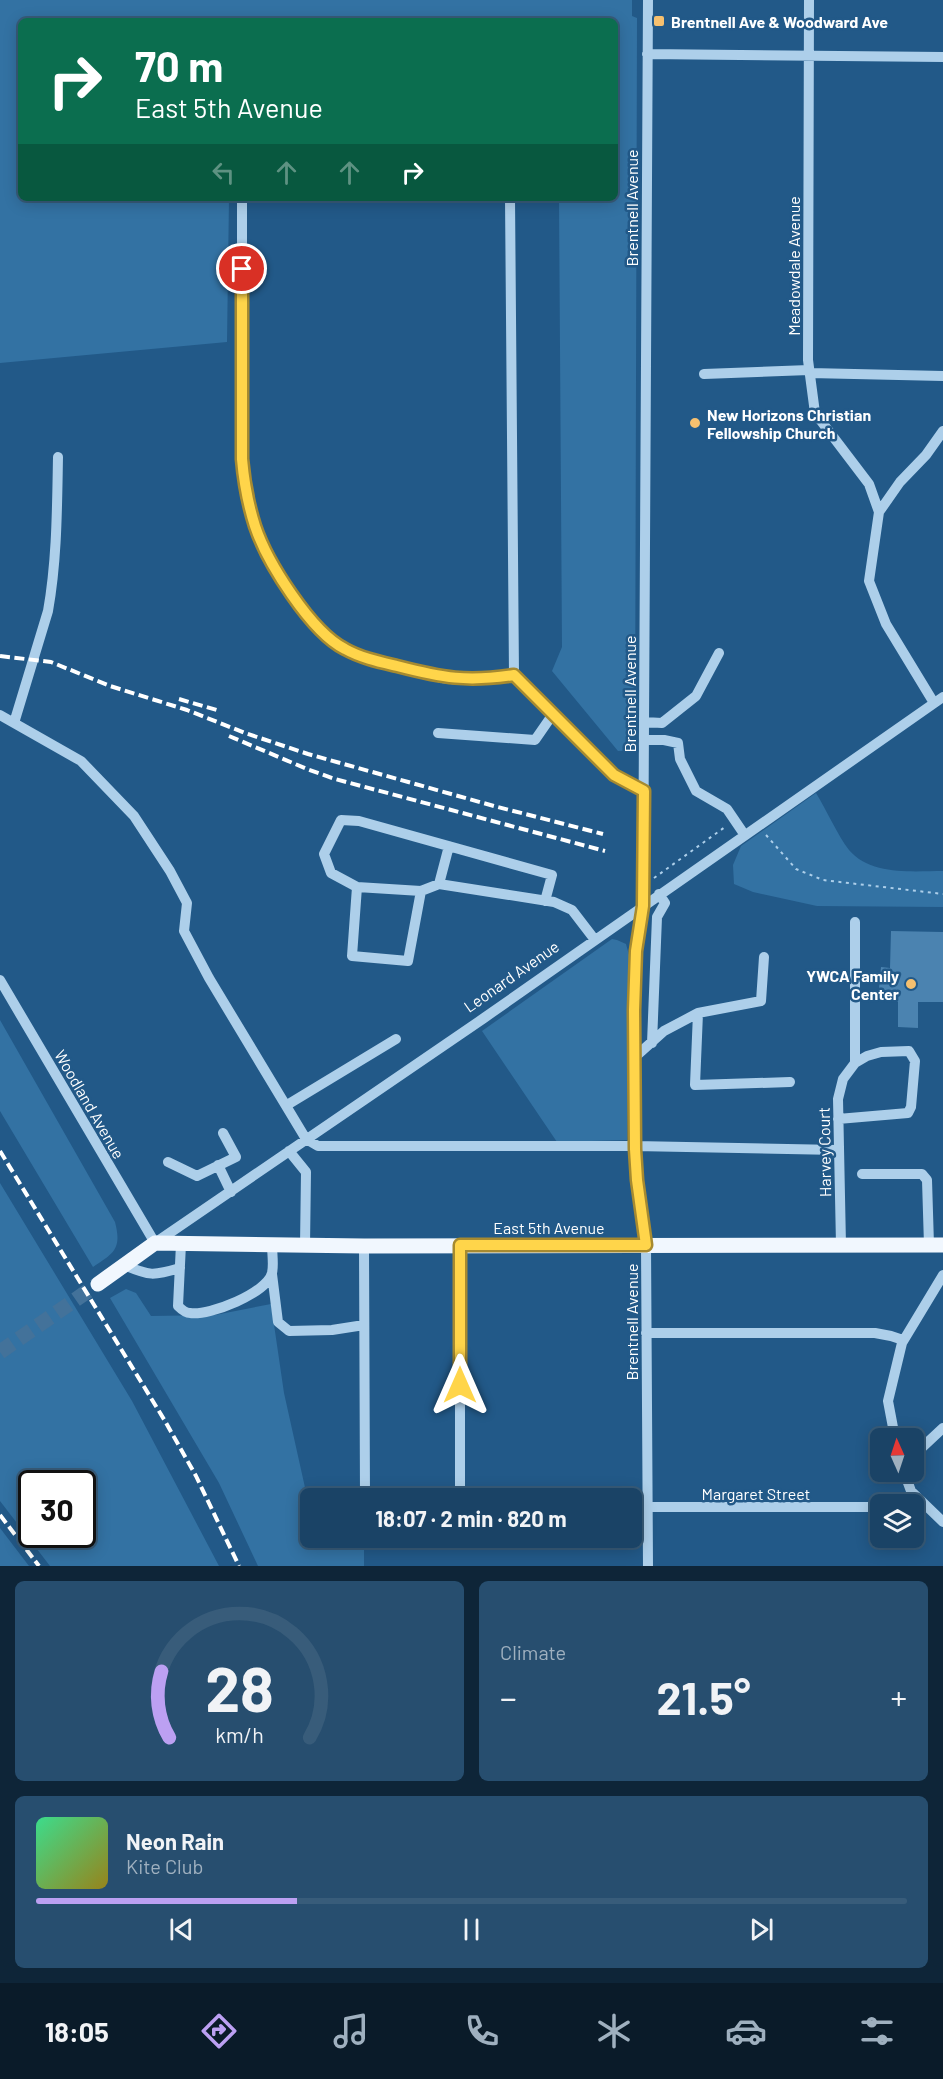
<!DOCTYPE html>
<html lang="en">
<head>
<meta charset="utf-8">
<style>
  body { margin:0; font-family:Barlow,sans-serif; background:#274e6f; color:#f1f3f6; height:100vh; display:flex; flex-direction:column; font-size:22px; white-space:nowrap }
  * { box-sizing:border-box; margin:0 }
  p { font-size:20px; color:#9fb0bf }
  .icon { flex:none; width:33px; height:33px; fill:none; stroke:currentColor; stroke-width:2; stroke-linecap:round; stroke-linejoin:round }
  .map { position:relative; height:1566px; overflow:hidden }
  .drawer { display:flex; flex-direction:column; gap:15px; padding:15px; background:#0e2538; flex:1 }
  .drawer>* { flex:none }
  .hud { position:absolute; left:18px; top:18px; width:600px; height:183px; border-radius:9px; box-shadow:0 3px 15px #0003,0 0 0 2px #385c7a; background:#0b6e4f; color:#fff; overflow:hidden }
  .needle { width:39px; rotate:357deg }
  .tools { position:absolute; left:870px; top:1428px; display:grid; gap:12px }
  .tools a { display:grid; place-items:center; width:54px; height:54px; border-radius:9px; background:#1a4366; box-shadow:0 3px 15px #0003,0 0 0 2px #385c7a; font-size:30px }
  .speed { position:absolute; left:18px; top:1470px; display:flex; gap:12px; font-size:30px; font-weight:700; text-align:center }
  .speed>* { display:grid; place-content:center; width:78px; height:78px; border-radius:50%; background:#1a4366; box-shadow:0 3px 15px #0003,0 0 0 2px #385c7a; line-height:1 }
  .speed .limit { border:3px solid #111; border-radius:9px; background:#fff; color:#111 }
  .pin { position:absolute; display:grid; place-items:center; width:51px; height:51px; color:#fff; margin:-26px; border:3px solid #fff; border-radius:50%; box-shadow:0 2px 6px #0007 }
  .me { position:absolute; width:66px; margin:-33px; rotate:0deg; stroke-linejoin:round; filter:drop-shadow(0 0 4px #0008) }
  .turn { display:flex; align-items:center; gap:21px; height:126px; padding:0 18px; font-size:27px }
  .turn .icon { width:78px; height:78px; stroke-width:2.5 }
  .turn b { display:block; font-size:42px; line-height:51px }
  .lanes { display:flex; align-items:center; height:57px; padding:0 18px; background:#0003; justify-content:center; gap:30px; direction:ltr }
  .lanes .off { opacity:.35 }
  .big { font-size:45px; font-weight:700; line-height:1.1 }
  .drawer .card { flex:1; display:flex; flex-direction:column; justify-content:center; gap:9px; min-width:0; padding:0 21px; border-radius:9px; background:#274e6f }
  .drawer .dial { align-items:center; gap:0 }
  .dial svg { height:156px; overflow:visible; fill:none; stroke:#385c7a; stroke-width:7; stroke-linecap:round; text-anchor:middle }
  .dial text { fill:#f1f3f6; stroke:none }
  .song { display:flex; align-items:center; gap:18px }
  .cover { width:72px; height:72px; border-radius:9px; background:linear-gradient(135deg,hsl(150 70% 55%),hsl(50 70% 35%)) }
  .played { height:6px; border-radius:3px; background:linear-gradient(90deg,#bca0f2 30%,#385c7a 30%) }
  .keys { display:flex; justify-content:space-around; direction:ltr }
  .heat { display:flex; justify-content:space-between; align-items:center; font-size:33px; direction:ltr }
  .drawer .tiles { flex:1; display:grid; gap:15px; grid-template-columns:1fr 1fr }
  .card:last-child { grid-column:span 2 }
  .trip { position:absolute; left:300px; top:1488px; width:342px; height:60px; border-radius:9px; background:#1a4366; box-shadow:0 3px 15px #0003,0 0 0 2px #385c7a; font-weight:700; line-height:60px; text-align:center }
  .dock { display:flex; height:96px; justify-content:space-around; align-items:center; background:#0a1b29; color:#9fb0bf }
  .dock .icon { width:42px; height:42px }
  .dock .active { color:#bca0f2 }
  .dock b { font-size:27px; color:#f1f3f6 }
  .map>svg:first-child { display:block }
</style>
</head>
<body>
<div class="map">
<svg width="943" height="1566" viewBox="0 0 943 1566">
  <rect width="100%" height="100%" fill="#225988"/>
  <path fill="#3372a3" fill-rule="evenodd" d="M0 0H632V16L637 18 635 750 618 751 552 671 562 647 559 198H615V21H21V198H229L227 342 0 363Z
    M816 793C826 809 838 836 849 850 871 876 913 871 943 871V907L817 906 753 892 734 884 733 865 741 846Z
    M612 939 617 940 626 944 629 955 627 1140 557 1142 482 1031Z
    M0 1020 115 1222C122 1249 114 1253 93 1267L0 1111Z
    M0 1183 132 1401 219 1566H50L0 1501ZM32 1484H82V1534H32Z
    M126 1289 136 1293 151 1316 215 1315 271 1304 284 1393 308 1501H310V1538H364V1566H258L219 1483 110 1298Z
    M0 1528 29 1566H0Z"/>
  <path fill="#4b83b0" d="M891 931 943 932V1002H918V1028L898 1027V1002L878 1000 881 967 890 968Z"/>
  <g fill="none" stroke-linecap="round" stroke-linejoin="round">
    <path stroke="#43729a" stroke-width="15" stroke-dasharray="15 8" stroke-linecap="butt" d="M0 1352 98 1284"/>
    <path stroke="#adcfea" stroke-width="2" stroke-dasharray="3 4.5" stroke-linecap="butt" d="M766 835 796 869 823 880 943 894
      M654 878 725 827"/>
    <path stroke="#adcfea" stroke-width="10" d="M648 0 643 906 636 951 635 1149 637 1180 646 1245 648 1566
      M809 0 808 360 815 413 869 484 879 512
      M647 54 943 57
      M242 198V459C244 482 248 504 255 526 267 563 311 632 346 649 362 657 380 662 397 666 412 670 427 675 442 678 466 682 491 679 514 675
      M510 198 514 675 614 775 644 791
      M810 373 943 376
      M704 374 809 370
      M934 703 886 624 869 581 879 512 900 482 926 455 943 431
      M0 715 81 761 134 816 170 871 187 903 184 931 209 978 306 1139 318 1146H635L838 1150
      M644 722 662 723 696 696 719 653
      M14 723 48 611C57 560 57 509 58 457
      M438 733 535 740 553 714
      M644 740H664L678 743 680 759 696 791 727 809 744 834
      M439 884 449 846
      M357 887 331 873 324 854 341 820 359 821 552 875 545 901
      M421 891 408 961 352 956 357 887 421 891 439 884 554 902 572 910 595 940
      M0 980 155 1243 484 1018 943 697
      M698 1013 695 1085 790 1082
      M652 1043 657 917 665 903 659 894
      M635 1057 664 1031 698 1013 761 1001 764 957
      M855 1063V922
      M287 1105 396 1039
      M838 1119 908 1113 911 1107 915 1061 909 1051 881 1052 867 1056 855 1063 843 1079 838 1099 841 1245
      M289 1151 306 1172 305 1245
      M168 1162 197 1176 236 1157 223 1133
      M218 1165 231 1192
      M862 1174H922L927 1180 929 1245
      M181 1244 178 1306C181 1309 186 1313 190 1313 210 1316 267 1293 272 1273 274 1265 272 1253 272 1245
      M364 1246 365 1497 380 1498
      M124 1265C150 1276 153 1276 180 1268
      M272 1274 278 1322 289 1331 332 1330 364 1325
      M646 1333H875L891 1336 903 1340
      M895 1438 888 1401 902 1343 943 1275
      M914 1455 943 1428
      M904 1472 911 1491 943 1522
      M460 1498V1245
      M632 1507H880"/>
    <path stroke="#f1f7fe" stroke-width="15" d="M98 1284 155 1243 364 1246 943 1245"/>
    <path stroke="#fff" stroke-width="4" stroke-dasharray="10 4.5" stroke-linecap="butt" d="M0 656 51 662 110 686 187 710 245 733 308 754 494 806 603 834
      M179 699 220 711
      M229 736 307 769 335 779 605 851
      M0 1151 165 1421 196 1476 239 1566
      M0 1515 39 1566"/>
  </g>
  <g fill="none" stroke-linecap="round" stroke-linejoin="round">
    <defs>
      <path id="route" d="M242 269V459C244 482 248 504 255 526 267 562 311 632 345 649 361 658 380 662 397 666 443 678 467 682 514 675L614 775 644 791 643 906 636 951 634 1010 635 1149 637 1180 646 1245H460V1385"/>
    </defs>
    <use href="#route" stroke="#a68a30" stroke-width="15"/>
    <use href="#route" stroke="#ffd54a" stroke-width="10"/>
  </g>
  <g fill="#f6c06f" stroke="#225988" stroke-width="2">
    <rect x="653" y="15" width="12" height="12" rx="3"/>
    <circle cx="695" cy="423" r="6"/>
    <circle cx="911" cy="984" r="6"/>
  </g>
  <g text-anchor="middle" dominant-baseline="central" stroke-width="5" stroke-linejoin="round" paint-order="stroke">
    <g font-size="16" font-weight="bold" fill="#fff" stroke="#225988" text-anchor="start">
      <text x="671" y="21">Brentnell Ave &amp; Woodward Ave</text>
      <text x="707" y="414">New Horizons Christian<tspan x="707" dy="18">Fellowship Church</tspan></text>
      <text x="899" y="975" text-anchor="end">YWCA Family<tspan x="899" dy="18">Center</tspan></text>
    </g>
    <g font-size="16" fill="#fff" stroke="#225988">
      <text transform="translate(631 208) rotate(-90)">Brentnell Avenue</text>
      <text transform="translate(793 266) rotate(-90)">Meadowdale Avenue</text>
      <text transform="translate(629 694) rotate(-90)">Brentnell Avenue</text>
      <text transform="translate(511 976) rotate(-35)">Leonard Avenue</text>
      <text transform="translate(90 1104) rotate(60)">Woodland Avenue</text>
      <text transform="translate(824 1152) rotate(-91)">Harvey Court</text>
      <text x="549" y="1227">East 5th Avenue</text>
      <text transform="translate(631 1322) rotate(-90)">Brentnell Avenue</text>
      <text x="756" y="1493">Margaret Street</text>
    </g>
  </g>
</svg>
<div class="tools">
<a><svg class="needle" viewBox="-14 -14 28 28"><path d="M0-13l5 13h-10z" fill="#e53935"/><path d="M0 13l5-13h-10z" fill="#9fb0bf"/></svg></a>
<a><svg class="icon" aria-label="layers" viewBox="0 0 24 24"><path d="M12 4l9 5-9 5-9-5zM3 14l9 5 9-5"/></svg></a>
</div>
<div class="speed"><div class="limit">30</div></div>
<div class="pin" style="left:242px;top:269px;background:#d93025"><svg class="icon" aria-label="arrive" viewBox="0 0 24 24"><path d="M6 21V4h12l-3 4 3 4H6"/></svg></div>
<svg class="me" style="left:460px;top:1385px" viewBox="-20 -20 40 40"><path d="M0-17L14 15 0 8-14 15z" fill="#ffd54a" stroke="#fff" stroke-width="4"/></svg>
<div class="trip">18:07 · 2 min · 820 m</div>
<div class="hud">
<div class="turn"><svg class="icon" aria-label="right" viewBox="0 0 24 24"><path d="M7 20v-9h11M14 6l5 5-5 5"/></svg><div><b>70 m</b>East 5th Avenue</div></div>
<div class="lanes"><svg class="icon off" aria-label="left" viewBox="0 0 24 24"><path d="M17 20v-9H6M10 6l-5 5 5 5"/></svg><svg class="icon off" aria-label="ahead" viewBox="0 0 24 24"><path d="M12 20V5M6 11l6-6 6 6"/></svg><svg class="icon off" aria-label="ahead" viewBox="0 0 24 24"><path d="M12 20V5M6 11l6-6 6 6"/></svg><svg class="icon" aria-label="right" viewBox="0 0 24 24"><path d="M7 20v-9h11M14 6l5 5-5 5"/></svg></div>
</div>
</div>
<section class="drawer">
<div class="tiles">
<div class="card dial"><svg viewBox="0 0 100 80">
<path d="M14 69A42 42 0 1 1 86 69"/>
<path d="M14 69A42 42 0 0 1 10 35" stroke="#bca0f2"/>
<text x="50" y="56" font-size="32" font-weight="700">28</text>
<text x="50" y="72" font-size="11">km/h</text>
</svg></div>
<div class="card"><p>Climate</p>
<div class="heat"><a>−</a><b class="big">21.5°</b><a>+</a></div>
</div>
<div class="card">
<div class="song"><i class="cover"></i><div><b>Neon Rain</b><p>Kite Club</p></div></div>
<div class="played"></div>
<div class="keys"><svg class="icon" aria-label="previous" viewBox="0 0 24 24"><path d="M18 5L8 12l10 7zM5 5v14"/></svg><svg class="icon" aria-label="pause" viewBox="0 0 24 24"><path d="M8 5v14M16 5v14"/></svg><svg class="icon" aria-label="next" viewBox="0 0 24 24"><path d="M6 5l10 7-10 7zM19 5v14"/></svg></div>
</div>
</div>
</section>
<nav class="dock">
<b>18:05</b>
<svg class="icon active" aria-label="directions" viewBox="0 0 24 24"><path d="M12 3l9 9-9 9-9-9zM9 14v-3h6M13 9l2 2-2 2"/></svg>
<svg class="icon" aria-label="music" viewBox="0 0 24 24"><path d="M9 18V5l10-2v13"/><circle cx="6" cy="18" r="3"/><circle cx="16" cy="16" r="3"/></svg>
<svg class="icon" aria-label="phone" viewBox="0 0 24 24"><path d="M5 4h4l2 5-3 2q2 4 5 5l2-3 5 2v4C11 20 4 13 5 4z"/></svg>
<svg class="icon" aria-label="climate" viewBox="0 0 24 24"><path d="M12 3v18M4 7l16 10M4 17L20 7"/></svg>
<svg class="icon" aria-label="car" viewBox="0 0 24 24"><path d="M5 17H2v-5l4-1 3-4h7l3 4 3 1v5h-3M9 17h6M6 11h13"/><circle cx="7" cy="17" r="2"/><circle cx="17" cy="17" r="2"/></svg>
<svg class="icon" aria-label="filters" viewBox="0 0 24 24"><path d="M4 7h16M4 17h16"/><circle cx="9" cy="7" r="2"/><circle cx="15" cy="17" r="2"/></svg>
</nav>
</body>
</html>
